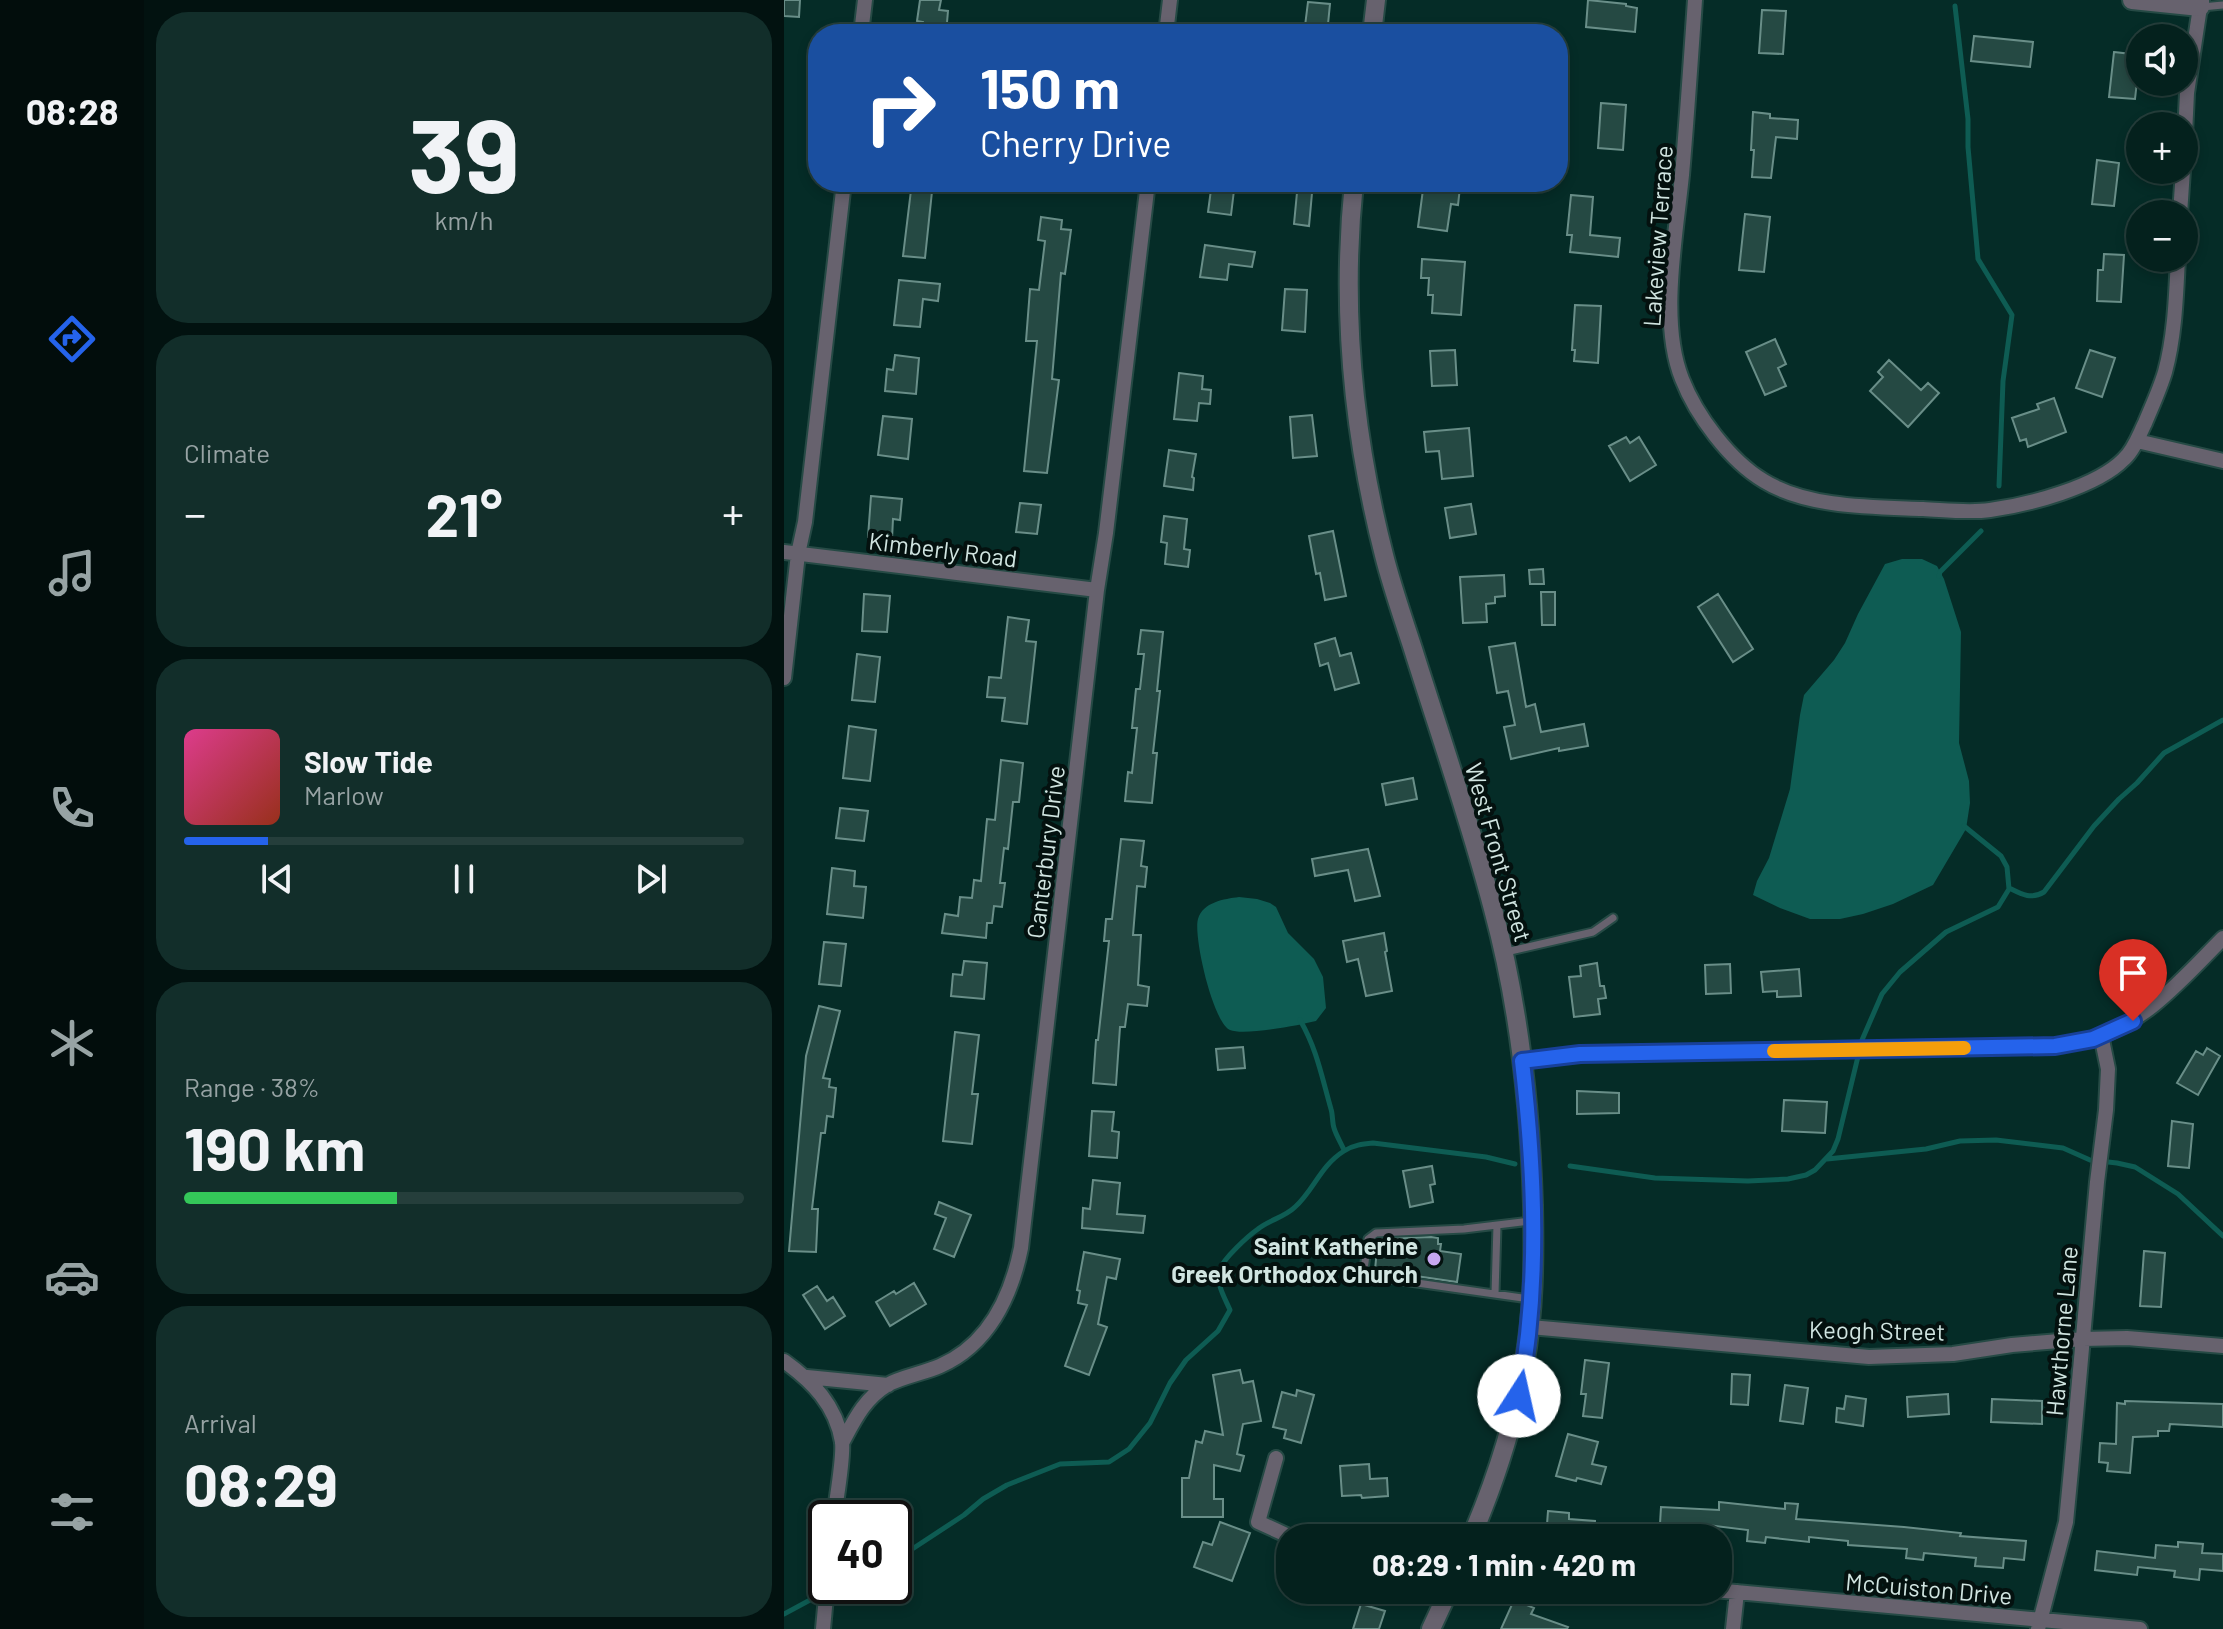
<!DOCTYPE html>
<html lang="en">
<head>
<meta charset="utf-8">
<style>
  body { margin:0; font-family:Barlow,sans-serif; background:#122e2a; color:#f1f3f6; height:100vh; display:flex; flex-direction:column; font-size:30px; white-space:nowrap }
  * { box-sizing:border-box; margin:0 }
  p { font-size:26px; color:#97a3a4 }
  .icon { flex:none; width:44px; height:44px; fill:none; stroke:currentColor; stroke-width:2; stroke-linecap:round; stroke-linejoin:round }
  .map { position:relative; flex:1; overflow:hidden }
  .sheet { display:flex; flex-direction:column; gap:12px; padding:12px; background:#021210; width:640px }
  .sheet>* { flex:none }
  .top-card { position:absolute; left:24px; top:24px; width:760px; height:168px; border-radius:32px; box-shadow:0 4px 12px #0003,0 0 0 2px #253e3b; background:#1a4fa0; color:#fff; overflow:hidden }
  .fabs { position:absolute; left:1342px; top:24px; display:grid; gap:16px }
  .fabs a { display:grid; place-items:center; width:72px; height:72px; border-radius:50%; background:#04211d; box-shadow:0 4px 12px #0003,0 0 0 2px #253e3b; font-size:40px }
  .speed { position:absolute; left:24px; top:1500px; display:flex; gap:16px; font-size:40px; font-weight:700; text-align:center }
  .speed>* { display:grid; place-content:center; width:104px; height:104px; border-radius:50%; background:#04211d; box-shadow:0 4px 12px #0003,0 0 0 2px #253e3b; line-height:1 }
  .speed .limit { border:4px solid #111; border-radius:12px; background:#fff; color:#111 }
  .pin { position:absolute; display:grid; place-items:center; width:68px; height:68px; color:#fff; margin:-82px -34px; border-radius:50% 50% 50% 0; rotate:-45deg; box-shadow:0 0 8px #0007 }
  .pin .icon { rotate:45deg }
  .me { position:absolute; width:88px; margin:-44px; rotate:10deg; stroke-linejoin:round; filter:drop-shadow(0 0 6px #0008) }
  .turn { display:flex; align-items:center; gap:28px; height:168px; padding:0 40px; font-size:36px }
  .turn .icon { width:104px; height:104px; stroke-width:2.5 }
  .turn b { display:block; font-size:56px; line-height:68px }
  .big { font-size:60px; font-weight:700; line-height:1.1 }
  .sheet .card { flex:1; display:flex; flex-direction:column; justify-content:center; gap:12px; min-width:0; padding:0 28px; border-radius:32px; background:#122e2a }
  .sheet .dial { align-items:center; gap:0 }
  .dial b { font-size:104px; line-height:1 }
  .song { display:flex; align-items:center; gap:24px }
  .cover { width:96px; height:96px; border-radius:12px; background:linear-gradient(135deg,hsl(330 70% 55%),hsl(10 70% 35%)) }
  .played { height:8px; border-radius:4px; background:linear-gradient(90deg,#2563eb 15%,#253e3b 15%) }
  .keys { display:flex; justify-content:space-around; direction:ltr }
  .heat { display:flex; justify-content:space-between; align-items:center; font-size:44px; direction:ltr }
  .charge { height:12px; border-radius:6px; background:linear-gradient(90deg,#34c759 38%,#253e3b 0) }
  .trip { position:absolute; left:492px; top:1524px; width:456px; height:80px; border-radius:32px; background:#04211d; box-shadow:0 4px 12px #0003,0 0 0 2px #253e3b; font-weight:700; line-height:80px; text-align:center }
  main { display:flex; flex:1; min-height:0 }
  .menu { display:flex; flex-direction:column; width:144px; justify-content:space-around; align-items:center; background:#020d0c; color:#97a3a4 }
  .menu .icon { width:56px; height:56px }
  .menu .current { color:#2563eb }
  .menu b { font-size:36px; color:#f1f3f6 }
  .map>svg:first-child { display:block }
</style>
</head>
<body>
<main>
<nav class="menu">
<b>08:28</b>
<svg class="icon current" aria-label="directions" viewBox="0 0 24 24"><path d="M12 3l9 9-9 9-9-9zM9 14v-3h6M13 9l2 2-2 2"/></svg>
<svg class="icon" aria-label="music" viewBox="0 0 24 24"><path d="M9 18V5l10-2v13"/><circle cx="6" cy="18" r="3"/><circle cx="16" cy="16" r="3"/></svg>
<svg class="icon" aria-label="phone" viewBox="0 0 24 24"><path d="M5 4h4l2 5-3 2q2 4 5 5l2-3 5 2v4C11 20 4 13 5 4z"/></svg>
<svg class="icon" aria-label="climate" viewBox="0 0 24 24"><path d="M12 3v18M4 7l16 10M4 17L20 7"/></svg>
<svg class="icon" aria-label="car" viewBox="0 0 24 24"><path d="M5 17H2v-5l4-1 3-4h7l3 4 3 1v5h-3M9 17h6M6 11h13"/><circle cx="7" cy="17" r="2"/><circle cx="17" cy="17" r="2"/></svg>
<svg class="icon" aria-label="filters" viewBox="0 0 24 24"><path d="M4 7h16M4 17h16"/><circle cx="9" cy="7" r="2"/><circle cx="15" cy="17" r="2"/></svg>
</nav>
<section class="sheet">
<div class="card dial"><b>39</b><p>km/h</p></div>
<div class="card"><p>Climate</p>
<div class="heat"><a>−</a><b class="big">21°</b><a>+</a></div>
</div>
<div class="card">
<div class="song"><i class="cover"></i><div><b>Slow Tide</b><p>Marlow</p></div></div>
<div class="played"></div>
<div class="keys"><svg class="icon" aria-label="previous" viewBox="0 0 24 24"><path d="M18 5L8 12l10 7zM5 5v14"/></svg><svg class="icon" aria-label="pause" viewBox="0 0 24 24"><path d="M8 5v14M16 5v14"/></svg><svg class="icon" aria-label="next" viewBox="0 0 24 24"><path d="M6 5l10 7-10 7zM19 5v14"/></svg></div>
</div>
<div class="card"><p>Range · 38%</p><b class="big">190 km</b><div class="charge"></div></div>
<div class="card"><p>Arrival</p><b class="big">08:29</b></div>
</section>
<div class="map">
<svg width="1439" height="1629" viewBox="0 0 1439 1629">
  <rect width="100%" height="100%" fill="#052c27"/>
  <path fill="#0e5c53" d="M1118 559H1138L1153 566 1160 579 1177 632 1175 743 1185 781 1186 803 1182 829 1149 885 1109 904 1079 914 1056 919H1026L996 908 969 895 973 881 985 858 1006 789 1016 715 1020 695 1050 660 1061 643 1074 614 1101 564Z
    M455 897 473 899 486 903 492 907 504 933 530 959 539 977 542 1008 532 1021C516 1025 460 1036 446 1030 429 1023 409 936 414 919 419 902 440 899 455 897Z"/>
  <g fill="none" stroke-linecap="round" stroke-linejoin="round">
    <path stroke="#0e5c53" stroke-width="5" d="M1171 6 1184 119V147L1194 259 1228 315 1219 381 1215 486
      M1155 576 1156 572 1197 531
      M1225 888C1237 894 1247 900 1260 892L1310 826 1335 799 1353 783 1380 753 1439 720
      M516 1020C533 1049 538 1078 547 1109 549 1115 548 1122 550 1128 552 1135 557 1143 560 1150
      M1043 1159 1142 1149 1176 1141 1212 1140 1279 1148 1306 1160 1333 1163 1351 1167 1394 1194 1439 1236
      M786 1166 871 1178 964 1181 1004 1179 1022 1175 1031 1170 1049 1151 1054 1139 1078 1040 1098 994 1116 972 1162 932 1214 907 1225 889 1223 867 1217 856 1180 826
      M110 1561 180 1515 199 1499 223 1485 276 1464 325 1462 345 1449 366 1423 386 1383 402 1360 434 1331 446 1310C441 1298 431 1283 436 1269 440 1258 464 1236 474 1229 485 1220 501 1217 511 1207 530 1190 536 1166 560 1151 569 1145 579 1144 589 1143L702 1157 731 1164
      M0 1614 52 1586"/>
  </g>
  <path fill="#254943" stroke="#698e88" stroke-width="2" d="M0 0H16L15 17 0 16Z
    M136 0H157L155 10 164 11 162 34H138L139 22 133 21Z
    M804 0 842 4V6L853 8 851 32 802 27Z
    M524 2 546 4 543 34H520Z
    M978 10 1002 11 999 54 975 53Z
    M1190 36 1249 42 1246 67 1187 61Z
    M1330 52 1356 55 1351 99 1325 97Z
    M817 103 842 105 839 150 814 148Z
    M969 112 986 114V118L1014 120 1013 139 992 137 987 178 968 177 970 150H967Z
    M1313 160 1335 163 1330 206 1308 204Z
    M128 182H149L141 258 119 256Z
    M428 182H451L447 215 424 212Z
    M514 182H529L525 226 510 224Z
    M640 182H666L665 185 676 187 674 205 667 204 663 231 634 227Z
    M787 195 809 197 806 235 836 238 834 257 786 252 788 235H783Z
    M961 214 986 217 980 272 955 270Z
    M257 217 278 220 277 229 287 230 281 274 277 273 268 379 275 380 263 473 240 471 253 341H242L246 289 255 290 261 241 254 240Z
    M421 245 471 252 468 267 445 264 443 280 416 277Z
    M1320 254 1340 255 1337 302 1313 301 1314 270H1319Z
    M638 259 681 262 677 315 648 313 649 295H644L645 278H637Z
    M115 280 156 284 154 301 139 299 136 327 110 325Z
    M501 289 523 290 521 332 498 330Z
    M791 305 817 306 814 363 790 361 791 350H788Z
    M991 339 1002 364 994 368 1002 386 981 395 962 352Z
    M671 350 673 385 648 386 646 351Z
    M1306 350 1331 358 1318 397 1292 388Z
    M111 355 135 358 132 394 101 391 103 369 109 370Z
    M1105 360 1137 390 1144 383 1155 393 1124 427 1086 391 1099 377 1094 372Z
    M395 373 419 376 418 389 427 390 426 404 415 403 413 421 390 419Z
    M1270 398 1282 432 1244 447 1242 439 1236 441 1228 418 1255 409 1253 404Z
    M528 415 533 456 509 458 506 417Z
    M99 416 128 419 124 459 94 455Z
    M685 428 689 476 658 479 655 451 642 452 640 432Z
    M842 437 846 443 855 437 872 465 846 481 825 446Z
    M385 450 412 454 408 477 410 478 409 490 380 486Z
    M87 496 118 499 116 520 109 519 108 539 84 537Z
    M236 503 257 505 253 534 232 532Z
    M687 504 692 534 666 538 661 508Z
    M380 516 403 519 400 549 406 550 404 567 381 564 383 543 377 542Z
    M549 531 562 596 541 600 536 573 532 574 525 536Z
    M759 569 760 584H746L745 570Z
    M720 575 721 596 711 597V603L702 604 703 622 679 623 676 577Z
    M757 592H771V625H758Z
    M80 594 106 596 103 632 78 631Z
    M934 594 969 649 949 662 914 607Z
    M224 617 245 620 242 641 252 642 243 724 218 721 221 698 203 697 205 677 217 678Z
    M357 630 379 632 373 691H376L369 753H373L368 803 341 801 344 772 348 773 353 728H348L352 689H356L360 654H354Z
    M551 638 556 656 567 653 575 683 551 690 544 663 536 666 531 644Z
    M731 643 742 707 751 704 757 732 800 724 804 746 775 751V748L727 759 720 727 731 725 724 691 713 693 705 647Z
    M73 654 96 657 91 702 68 700Z
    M65 726 92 730 86 781 59 778Z
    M217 760 239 763 235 802H229L224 849 220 848 216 883H221L218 907 210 906 208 923H203L202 938 158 933 161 914 174 916 176 897 188 898 190 880 197 881 203 819 211 820Z
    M629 778 633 799 602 805 598 784Z
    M56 808 84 811 80 841 52 838Z
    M337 839 360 841 357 866 363 867 361 887 353 886 349 935H357L354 985 365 987 363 1006 344 1004 341 1027H336L332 1085 309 1083 312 1040H314L325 941H320L322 919H328Z
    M584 849 596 896 571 901 564 870 531 876 528 859Z
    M48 868 71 871 70 886 82 887 79 918 43 914Z
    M600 933 603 951 601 952 608 991 582 996 574 959 563 962 559 941Z
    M40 942 62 944 57 986 35 984Z
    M180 961 203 963 200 999 167 996 169 974 178 975Z
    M813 963 816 986H820L822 998 814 999 816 1014 790 1017 785 977 797 976 796 966Z
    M946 964 947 993 922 994 921 965Z
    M1015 969 1017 996 993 997V991L979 992 977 972Z
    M35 1006 56 1011 39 1078 46 1079 45 1087 52 1088 49 1117 43 1116 41 1133H37L28 1209H34L32 1252 5 1251 22 1056Z
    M171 1032 195 1035 188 1094H194L188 1144 159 1141Z
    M459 1047 461 1068 434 1070 432 1049Z
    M1423 1048 1436 1056 1414 1095 1393 1083 1412 1051 1419 1055Z
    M793 1091 835 1093V1113L793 1114Z
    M1000 1100 1043 1102 1041 1133 998 1131Z
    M308 1111 330 1112 328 1131 335 1132 333 1158 305 1156Z
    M1388 1121 1409 1124 1405 1168 1384 1166Z
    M648 1166 651 1184 646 1185 649 1202 626 1207 619 1171Z
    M309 1180 336 1183 333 1214 361 1216 359 1233 298 1228 299 1208 306 1209Z
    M155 1202 187 1215 170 1257 150 1249 162 1218 151 1214Z
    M647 1237 654 1238V1244H657L656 1251 677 1254 673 1282 591 1270 594 1239Z
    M1360 1251 1381 1253 1377 1307 1356 1306Z
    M300 1252 336 1259 332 1279 323 1277 314 1324 323 1327 305 1375 281 1366 303 1305 294 1303 296 1291 293 1290Z
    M130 1283 142 1304 106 1326 92 1302 110 1291 112 1294Z
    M33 1286 43 1301 49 1297 61 1316 41 1329 19 1295Z
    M801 1360 825 1363 818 1418 799 1416 802 1394H797Z
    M456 1370 459 1383 469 1381 477 1421 459 1424 453 1454 460 1456 456 1471 430 1465V1499H439V1517H398V1478H405L412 1441 418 1443 421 1431 439 1435 429 1375Z
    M948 1374 966 1375 964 1405 947 1404Z
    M1001 1385 1024 1388 1019 1424 996 1421Z
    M513 1390 530 1395 517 1443 500 1438 502 1430 489 1427 498 1392 512 1396Z
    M1164 1394 1165 1414 1124 1417 1123 1397Z
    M1062 1396 1082 1399 1079 1426 1052 1422 1053 1408 1060 1409Z
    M1208 1399 1258 1401V1424L1207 1422Z
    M1341 1401 1439 1404V1427L1386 1424 1385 1431H1374V1436L1349 1437 1346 1473 1323 1471 1324 1463 1315 1462 1316 1443 1332 1444 1333 1403 1341 1404Z
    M784 1434 814 1442 808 1464 822 1467 817 1484 793 1478 792 1481 772 1476Z
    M585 1464 586 1479 603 1478 604 1496 578 1498 577 1495 558 1496 556 1466Z
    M935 1502 1001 1509V1503L1014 1504 1012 1519 1120 1527 1177 1533 1176 1536 1242 1541 1240 1560 1220 1558 1219 1568 1191 1566 1192 1558 1140 1553 1139 1560 1122 1558 1123 1549 1064 1545V1541L1025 1537V1542L982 1537 981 1543 963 1541 964 1530 915 1524V1530L889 1528V1525L876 1524 877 1507 935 1510Z
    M764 1511 785 1513V1519L811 1521 810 1538H762Z
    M436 1522 466 1533 448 1581 410 1567 419 1542 428 1545Z
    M1394 1542 1419 1544 1418 1553 1439 1554V1571L1416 1569 1415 1580 1390 1577 1391 1571 1354 1567 1353 1575 1311 1570 1313 1551 1371 1558 1372 1545 1394 1547Z
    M730 1600 750 1608 747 1614 784 1627 783 1629H717Z
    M577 1604 601 1611 595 1629H569Z"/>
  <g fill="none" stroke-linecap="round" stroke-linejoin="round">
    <defs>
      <path id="service" d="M1418 7 1439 5
        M722 952 809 932 829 918
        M711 1294 713 1225
        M745 1299 591 1277 582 1274 580 1270 584 1239 592 1233 680 1229 747 1221"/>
      <path id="minor" d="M911 0C907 58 903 117 898 175 892 235 875 322 898 379 912 415 946 461 980 481 1024 508 1089 507 1139 509 1161 510 1185 513 1206 510 1244 505 1313 487 1340 459 1350 450 1355 435 1361 423 1368 406 1376 389 1381 372 1391 335 1392 296 1394 258
        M77 34 81 0
        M382 34 386 0
        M1400 155 1403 93 1416 7
        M1396 214 1399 170
        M1353 441 1439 461
        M0 552 313 590
        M0 678 14 554 21 522 60 182
        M738 1061 796 1054 1271 1046C1283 1043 1296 1042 1307 1039 1361 1024 1401 976 1439 938
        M746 1327 1085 1357 1169 1354 1228 1345 1299 1339 1343 1338 1439 1346
        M0 1361C28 1381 52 1405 58 1442 60 1458 52 1500 50 1518
        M23 1377 104 1385
        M58 1443C70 1421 80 1399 103 1385 117 1377 140 1373 156 1366 204 1345 227 1297 237 1248L313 590 322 533 364 182
        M492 1458 474 1522 509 1538
        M632 1590 661 1598
        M930 1590 1356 1629
        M39 1629 43 1586
        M949 1629 953 1592
        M1254 1629 1282 1522 1287 1470 1313 1182 1322 1110 1324 1069 1317 1035"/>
      <path id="tertiary" d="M1348 0 1416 7V0
        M588 34 592 0
        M570 182C557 307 569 434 600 555 608 587 619 618 629 649 656 735 686 821 709 909 735 1005 746 1105 749 1205 750 1258 750 1312 740 1365 730 1425 711 1482 687 1538
        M647 1629 665 1590"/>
    </defs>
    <use href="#service" stroke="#264a45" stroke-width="11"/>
    <use href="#minor" stroke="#264a45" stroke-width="18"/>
    <use href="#tertiary" stroke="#264a45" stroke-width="22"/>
    <use href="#service" stroke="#67626e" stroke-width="7"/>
    <use href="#minor" stroke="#67626e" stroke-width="14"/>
    <use href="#tertiary" stroke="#67626e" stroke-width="18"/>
  </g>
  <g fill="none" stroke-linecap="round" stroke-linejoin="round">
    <defs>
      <path id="route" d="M735 1396C756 1285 751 1172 738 1061L796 1054 1271 1046 1309 1039 1349 1021"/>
    </defs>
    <use href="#route" stroke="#184099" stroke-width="20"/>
    <use href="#route" stroke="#2563eb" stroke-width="14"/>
    <path stroke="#f59e0b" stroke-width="14" d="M990 1051 1180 1048"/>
  </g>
  <circle fill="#c7a6ef" stroke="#04110f" stroke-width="3" cx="650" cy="1259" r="8"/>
  <g text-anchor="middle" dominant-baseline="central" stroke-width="8" stroke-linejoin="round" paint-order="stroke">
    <g font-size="24" fill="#d1e5e1" stroke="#04110f">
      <text transform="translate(873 236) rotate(-86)">Lakeview Terrace</text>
      <text transform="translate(159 549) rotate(7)">Kimberly Road</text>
      <text transform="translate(261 852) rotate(-83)">Canterbury Drive</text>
      <text transform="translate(715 852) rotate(74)">West Front Street</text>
      <text transform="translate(1093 1330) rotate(1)">Keogh Street</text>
      <text transform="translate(1277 1331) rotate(-85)">Hawthorne Lane</text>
      <text transform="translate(1145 1588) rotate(5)">McCuiston Drive</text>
    </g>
    <g font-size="24" font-weight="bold" fill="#d1e5e1" stroke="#04110f" text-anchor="end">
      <text x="634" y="1245">Saint Katherine<tspan x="634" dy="28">Greek Orthodox Church</tspan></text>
    </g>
  </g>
</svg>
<div class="fabs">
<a><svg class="icon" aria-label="sound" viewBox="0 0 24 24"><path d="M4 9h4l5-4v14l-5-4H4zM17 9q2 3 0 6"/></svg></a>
<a>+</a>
<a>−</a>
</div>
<div class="speed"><div class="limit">40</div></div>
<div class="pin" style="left:1349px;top:1021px;background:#d93025"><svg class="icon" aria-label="arrive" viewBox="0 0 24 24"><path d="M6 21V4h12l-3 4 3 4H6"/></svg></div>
<svg class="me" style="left:735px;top:1396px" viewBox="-20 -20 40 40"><circle r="19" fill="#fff"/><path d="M0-13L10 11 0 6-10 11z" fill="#2563eb"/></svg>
<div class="trip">08:29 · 1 min · 420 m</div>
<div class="top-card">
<div class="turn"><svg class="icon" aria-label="right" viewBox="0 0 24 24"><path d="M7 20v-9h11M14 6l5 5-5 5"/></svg><div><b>150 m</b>Cherry Drive</div></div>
</div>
</div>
</main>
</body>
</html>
